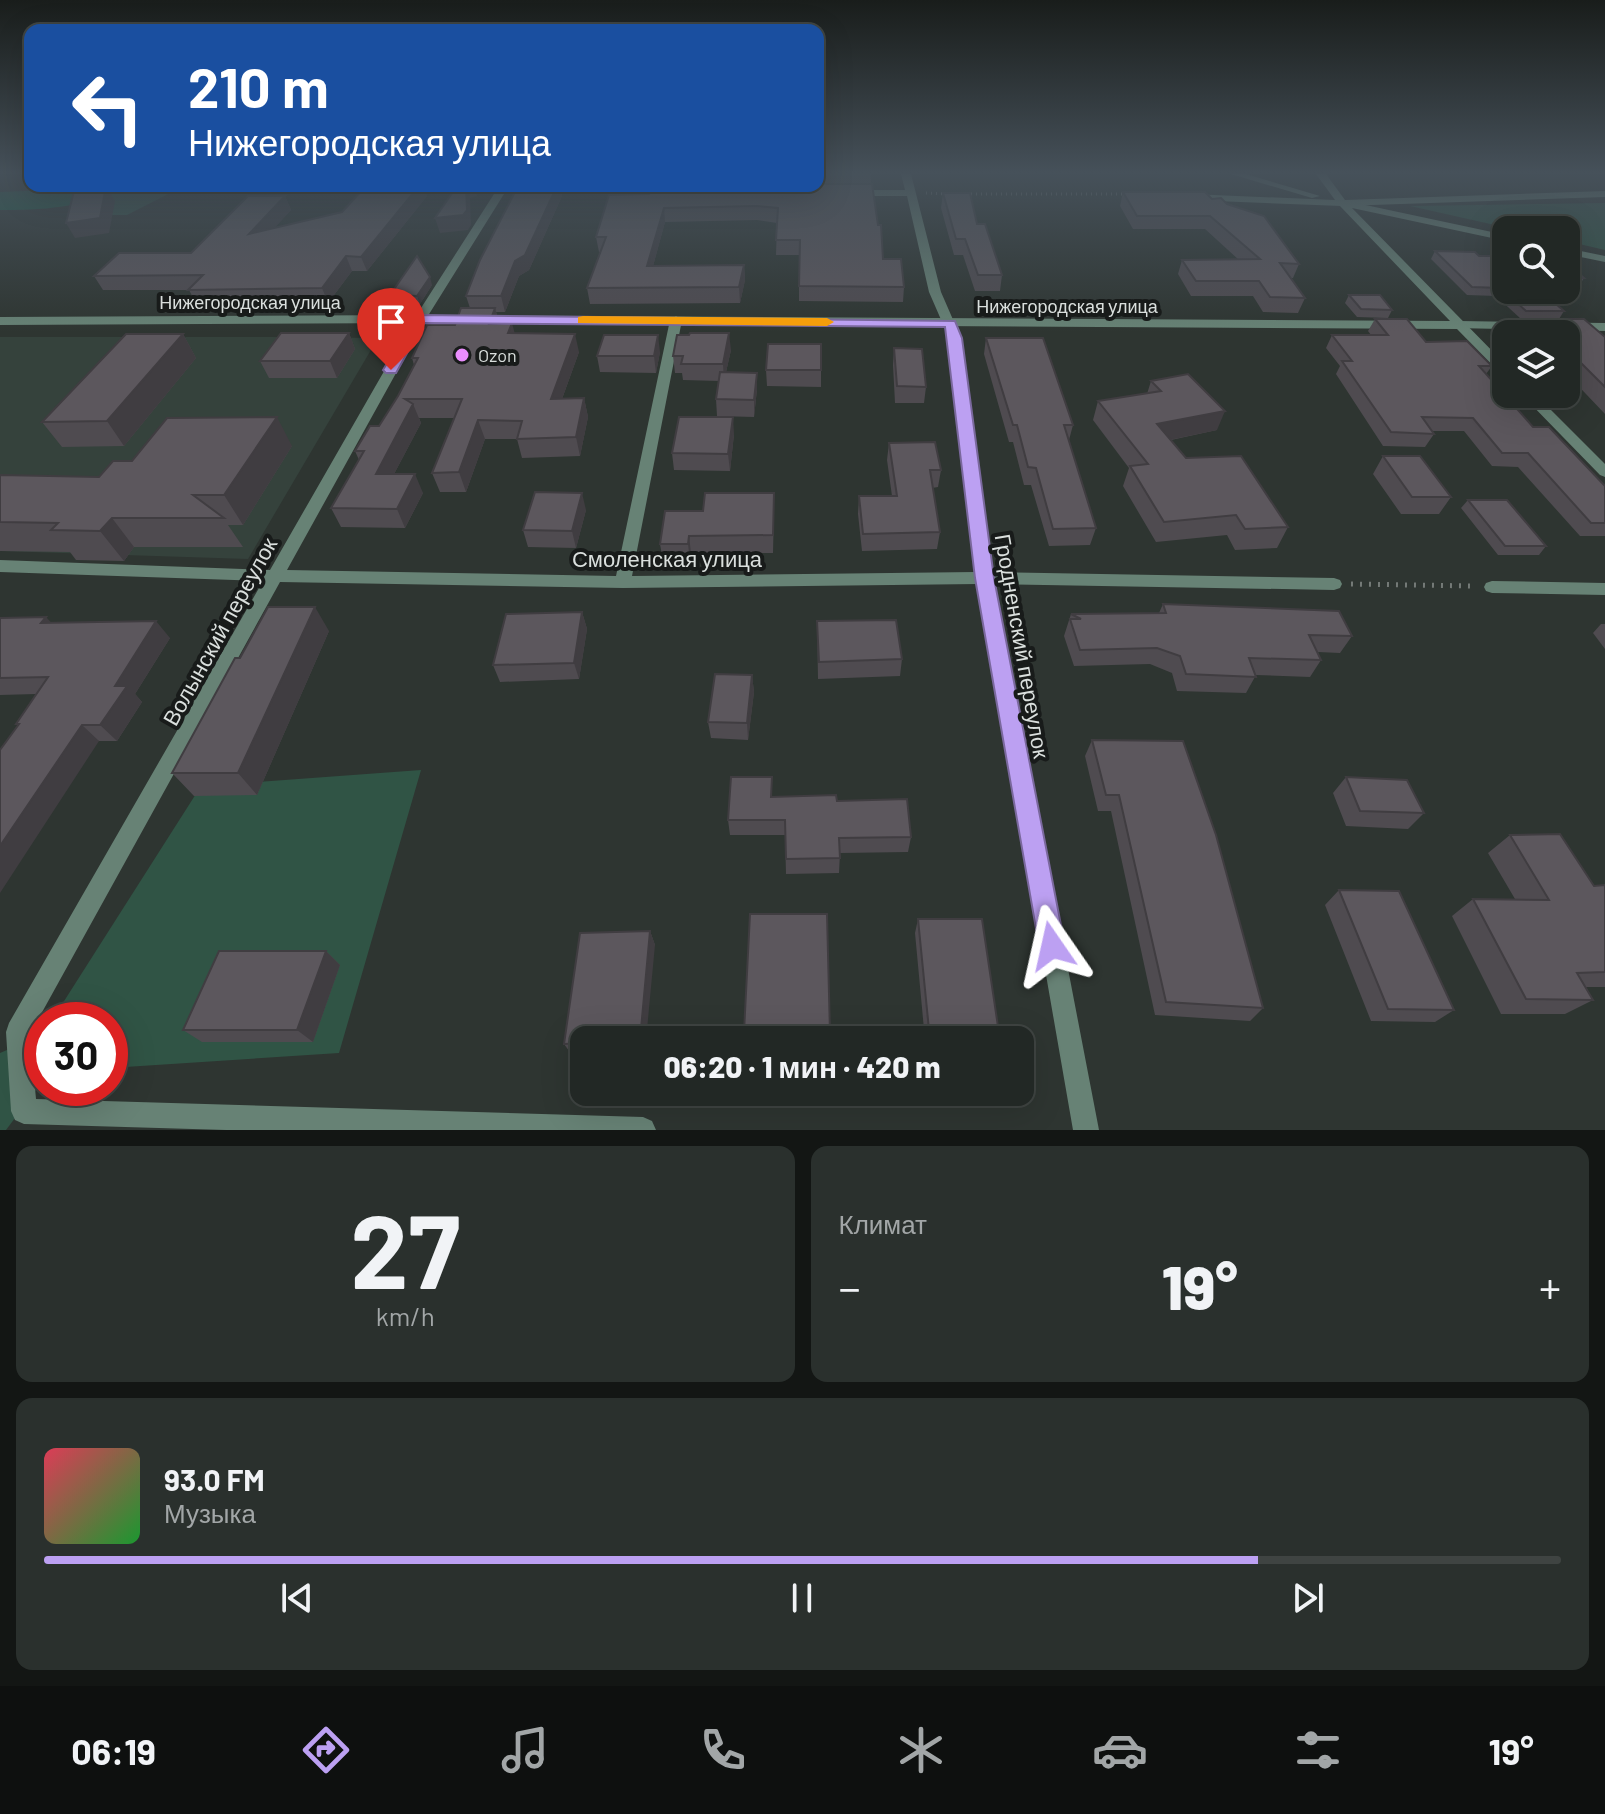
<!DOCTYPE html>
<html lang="ru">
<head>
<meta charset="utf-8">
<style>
  body { margin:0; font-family:Barlow,sans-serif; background:#2a302d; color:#f1f3f6; height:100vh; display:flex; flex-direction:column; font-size:30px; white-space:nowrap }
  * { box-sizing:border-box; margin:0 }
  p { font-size:26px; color:#a2a6a7 }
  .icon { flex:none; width:44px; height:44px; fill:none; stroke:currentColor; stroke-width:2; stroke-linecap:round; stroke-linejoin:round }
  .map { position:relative; height:1130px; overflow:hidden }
  .side { display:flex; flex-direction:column; gap:16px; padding:16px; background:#131614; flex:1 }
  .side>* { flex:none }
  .guide { position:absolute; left:24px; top:24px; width:800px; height:168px; border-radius:16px; box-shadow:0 8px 32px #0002,0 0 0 2px #3f4442; background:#1a4fa0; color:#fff; overflow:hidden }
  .buttons { position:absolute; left:1492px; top:216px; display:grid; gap:16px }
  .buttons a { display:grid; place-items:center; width:88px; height:88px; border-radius:16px; background:#222825; box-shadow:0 8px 32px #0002,0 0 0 2px #3f4442; font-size:40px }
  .speed { position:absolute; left:24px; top:1002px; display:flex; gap:16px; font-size:40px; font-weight:700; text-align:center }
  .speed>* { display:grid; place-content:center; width:104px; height:104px; border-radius:50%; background:#222825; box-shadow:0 8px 32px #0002,0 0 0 2px #3f4442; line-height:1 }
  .speed .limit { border:12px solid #d22; background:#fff; color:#111 }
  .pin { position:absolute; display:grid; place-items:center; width:68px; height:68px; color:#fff; margin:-82px -34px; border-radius:50% 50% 50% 0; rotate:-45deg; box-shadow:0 0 8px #0007 }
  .pin .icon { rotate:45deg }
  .me { position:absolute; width:88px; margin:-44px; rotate:349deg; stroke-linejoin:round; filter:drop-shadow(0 0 6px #0008) }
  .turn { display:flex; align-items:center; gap:28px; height:168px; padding:0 32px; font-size:36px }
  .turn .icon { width:104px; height:104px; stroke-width:2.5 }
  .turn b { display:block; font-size:56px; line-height:68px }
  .big { font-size:60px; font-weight:800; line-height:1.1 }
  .side .widget { flex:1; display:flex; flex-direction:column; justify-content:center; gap:12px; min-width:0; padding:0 28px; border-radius:16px; background:#2a302d }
  .side .dial { align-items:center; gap:0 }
  .dial b { font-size:104px; line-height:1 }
  .song { display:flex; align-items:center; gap:24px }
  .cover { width:96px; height:96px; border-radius:12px; background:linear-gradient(135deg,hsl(350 70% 55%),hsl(130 70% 35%)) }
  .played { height:8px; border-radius:4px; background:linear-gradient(90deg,#bca0f2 80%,#3f4442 80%) }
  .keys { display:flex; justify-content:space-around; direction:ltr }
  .heat { display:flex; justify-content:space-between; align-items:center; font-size:44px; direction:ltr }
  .side .tiles { flex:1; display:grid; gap:16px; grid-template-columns:1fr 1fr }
  .widget:last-child { grid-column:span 2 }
  .trip { position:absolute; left:570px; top:1026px; width:464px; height:80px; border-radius:16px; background:#222825; box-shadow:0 8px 32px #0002,0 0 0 2px #3f4442; font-weight:800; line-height:80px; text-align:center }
  .tab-bar { display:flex; height:128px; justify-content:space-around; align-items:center; background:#0e100f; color:#a2a6a7 }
  .tab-bar .icon { width:56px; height:56px }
  .tab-bar .on { color:#bca0f2 }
  .tab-bar b { font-size:36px; color:#f1f3f6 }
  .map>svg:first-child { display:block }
</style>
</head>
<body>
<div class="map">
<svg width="1605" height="1130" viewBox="0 0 1605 1130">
  <rect width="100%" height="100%" fill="#2e3531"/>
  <path fill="#35423c" d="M0 337H273L378 338 248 559 0 551Z"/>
  <path fill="#305445" d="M120 186H184L127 215H99L114 189Z
    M1605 203V250L1566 241V230H1517L1410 206Z
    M421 770 339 1053 110 1068V1020H52L201 786Z
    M42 1035V1082L6 1130H0V1053Z"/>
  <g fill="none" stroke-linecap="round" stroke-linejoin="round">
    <path fill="#185f46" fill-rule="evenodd" d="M72 186H110C93 210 27 210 0 210V192L50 190Z"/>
    <path stroke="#747a77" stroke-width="3" stroke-dasharray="1 4" stroke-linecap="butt" d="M926 193 948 194
      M966 194H1128"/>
    <path stroke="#747a77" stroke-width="5" stroke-dasharray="2 7" stroke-linecap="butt" d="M1351 584 1473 586"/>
    <path fill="#678275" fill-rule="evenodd" d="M901 174H911L941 292 961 338 992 572 1334 578 1340 580 1342 584 1340 588 1334 590 994 584 1099 1130H1073L978 584 623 588 280 582 30 1034 36 1099 643 1117 652 1121 656 1130H226L24 1124 15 1120 11 1111 6 1032 9 1023 263 581 0 572V560L270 570 414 319 494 194 406 193 401 190 406 187 509 186 507 188 512 191 504 194 426 319 287 570 616 576 670 320 676 316 682 320 632 576 976 572 949 338 929 292 907 196H854L849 193 854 190H905Z
      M1231 174H1246L1320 196 1312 198Z
      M1316 174H1326L1345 200 1605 191V197L1342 206 1191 200 1186 197 1191 194 1335 200Z
      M230 187H383L388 190 383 193 233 192 228 189Z
      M542 188 671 189 676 192 671 195 539 193 537 191Z
      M1459 321 1605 323V331L1455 328 1453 325Z
      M1492 581 1605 583V595L1492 593 1486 591 1484 587 1486 583Z"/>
    <path fill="#678275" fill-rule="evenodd" d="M1342 200 1506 235V241L1352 208 1506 365V376L1502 375 1457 329 420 323 0 325V317L420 315 1450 321 1339 205V201Z
      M1566 248 1605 256V262L1566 254Z
      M1521 394H1535L1605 464V477L1600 475Z"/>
  </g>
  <path fill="#4f4b50" d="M818 174H871V184L883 259 904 287 903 302 799 301V255H776L777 223 757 220 665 222 653 266 744 265 745 280 740 303 590 304 587 288 600 252H599L596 237 649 194 818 186Z
    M518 186H560L562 196 529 270 519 276 505 312H496L500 324 514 333 579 352 562 399 584 398 588 417 580 456 522 458 517 439H485L466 492H440L432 473 454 418H419L421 423 394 474 423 493 405 528 341 527 331 508 359 460 355 451 379 426 398 396 414 365 412 358 455 325 470 308 466 296Z
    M1123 192 1212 199 1299 264 1293 278H1291L1305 298 1298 313 1263 312 1253 296H1191L1178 274 1182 260H1239L1205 229H1133L1120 206Z
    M943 193 977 224 1002 275 1000 291H975L963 255H954L941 208Z
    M285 196 291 210 274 228 427 196 367 271H352L328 303 197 305 189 290H103L94 276 191 253Z
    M1435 251 1506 290 1564 311 1559 319 1605 337V414L1566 373V334H1537L1536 333 1545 319H1521L1496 296 1467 295 1431 259Z
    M1566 263 1584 278 1579 286H1566Z
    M432 285 420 304 393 303 390 295Z
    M1349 295 1392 310 1388 318 1357 317 1345 303Z
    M1375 319 1426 342 1492 366 1486 374 1533 427 1605 486V536H1580L1518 467 1492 466 1464 431H1432L1434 434 1425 447 1383 446 1336 374 1340 366 1326 348 1332 335H1371L1368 331Z
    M349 333 355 349 337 378H269L260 361Z
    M183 334 196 358 124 446 62 447 42 422Z
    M986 338 1073 425 1069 440 1096 528 1090 545 1049 546 1031 485H1024L1013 442H1009L984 354Z
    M821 344V387L767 386 766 370Z
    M894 348 926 387 924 403H895L893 365Z
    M731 350 726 372 757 373V389L754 417 717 416 716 399 719 381 683 380 682 373H675L673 356Z
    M660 352 656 373 600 372 597 356Z
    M1151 381 1217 430 1171 440 1186 458 1288 527 1277 548 1235 550 1227 535 1156 542 1123 486 1129 468 1093 420 1098 401 1147 394Z
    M734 434 730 471 674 470 672 453Z
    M889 443 941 470 938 487 932 488 940 532 937 549 862 551 858 514 859 496H892L887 460Z
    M292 446 243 525H228L243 547H134L124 561 76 560 70 552 0 551V475L99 477Z
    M1383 456 1451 497 1439 514H1401L1373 474Z
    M1468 500 1546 546 1539 555H1498L1461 508Z
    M586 510 576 548 528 547 523 530Z
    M774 510 773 553H691L690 561H663L660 544Z
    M1163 604 1352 636 1340 653 1318 652 1321 660 1310 677 1256 675 1246 693 1177 691 1172 673 1150 664 1074 666 1064 636 1071 614 1159 613Z
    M582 612 587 629 579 679 500 682 493 665Z
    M0 618 51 623 170 638 135 694 142 702 117 741H99L18 726 16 724 36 694 0 695Z
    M817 621 902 659 900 676 818 679Z
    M1601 624H1605V649L1593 633Z
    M329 631 257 795 194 796 172 773 240 658Z
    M752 675 754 692 748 740 711 738 708 722Z
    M1092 740 1263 1008 1250 1021 1155 1015 1111 811H1098L1085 756Z
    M1346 777 1424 813 1408 829 1346 826 1333 793Z
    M773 797 837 801 911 837 908 852 840 853 839 873 786 874 785 835H730L728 820Z
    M1510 835 1594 886 1605 885V987H1586L1593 1000 1565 1014H1501L1452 916 1473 899H1515L1488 853Z
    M1339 890 1454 1010 1435 1022 1371 1021 1325 905Z
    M918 919 1000 1040H925L915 933Z
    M650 931 655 945 584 1040V1055H572L564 1044Z
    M326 951 340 965 313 1042H202L183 1030Z
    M744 1032 830 1033V1040H745Z"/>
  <path fill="#403d41" d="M106 186 115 201 109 233 75 238 66 223Z
    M419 186H424L427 196 367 271 361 257Z
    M466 186H474L477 196 470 198 471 225 468 230 440 233 435 218Z
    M557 186H560L562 196 529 270 519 276 505 312 501 296 515 261Z
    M285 196 291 210 256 248 249 234Z
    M664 208 665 222 649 281 647 266Z
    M346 256 352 271 328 303 322 288Z
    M744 265 745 280 740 303 739 287Z
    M430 277 432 285 420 304 417 296Z
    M495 308 500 326 489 324Z
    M512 323 517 342 508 333Z
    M349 333 355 349 337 378 330 361Z
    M729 333 731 350 724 381 723 364Z
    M183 334 196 358 124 446 107 421Z
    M575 334 579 352 555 418 551 399Z
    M658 335 660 352 656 373 654 356Z
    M757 373V389L754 417V400Z
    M584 398 588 417 580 456 576 437Z
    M413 404 421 423 384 493 376 474Z
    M1225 411 1217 430 1150 444 1157 424Z
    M277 417 292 446 243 525 224 495Z
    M733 417 734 434 730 471 728 454Z
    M478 420 485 439 466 492 459 472Z
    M415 474 423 493 405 528 397 509Z
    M582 493 586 510 576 548 572 531Z
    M112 518 134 547 124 561 100 531Z
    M689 536 691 553 690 561 688 544Z
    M315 607 329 631 257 795 238 773Z
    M582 612 587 629 579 679 574 663Z
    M46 617 62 634 41 623Z
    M156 621 170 638 135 694 142 702 117 741 100 725 115 686Z
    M752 675 754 692 748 740 747 723Z
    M82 725 99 741 0 893V846Z
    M650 931 655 945 646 1040H640Z
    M326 951 340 965 313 1042 297 1030Z"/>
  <path fill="#5c575d" stroke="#403d41" stroke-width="2" d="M818 184H872L878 225H881L883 259H901L904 287 799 286 800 240H776L778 208 757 206 664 208 647 266 744 265 739 287 587 288 606 237H596L609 195 649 194 652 186H818Z
    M106 186 100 218 66 223 74 191Z
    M366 186H419L361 257 346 256 322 288 188 290 203 275 94 276 119 253H191L248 196H285L249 234 342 212Z
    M457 186H466L467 210 463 215 435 218Z
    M518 186H557L525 255 515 261 501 296H466L480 260Z
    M1123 192H1205L1212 199 1221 198 1227 204 1264 216 1299 264 1280 263 1305 298 1270 297 1259 281H1196L1182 260 1260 259 1210 216H1137Z
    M943 193H970L977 224H985L1002 275H978L965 239H956Z
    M1435 251 1475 252 1479 256H1506V290H1540L1564 311H1526L1501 288 1472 287Z
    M417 256 430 277 417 296 390 295Z
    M1566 263 1584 278H1566Z
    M1349 295H1380L1392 310 1361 309Z
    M461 308H495L489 324 512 323 508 333 575 334 551 399 584 398 576 437 517 439 522 421 478 420 459 472 432 473 462 399H405L413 404 376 474H415L397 509 331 508 364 451H355L370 426H379L398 396 418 358H412L427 325H455Z
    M1375 319H1407L1426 342 1467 341 1492 366H1479L1533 427H1549L1605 486V523H1591L1528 453H1502L1473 418 1422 417 1434 434 1391 432 1342 361H1352L1332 335H1388Z
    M1545 319H1584L1605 337V387L1566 348V342H1572L1566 337V334H1562Z
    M281 333H349L330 361H260Z
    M690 333H729L723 364H681L683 356H673L677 335H689Z
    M126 334H183L107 421 42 422Z
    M604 335H658L654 356H597Z
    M986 338H1043L1073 425H1064L1096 528 1053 529 1036 468 1028 467 1017 425H1013Z
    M768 344H821V370H766Z
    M894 348 922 349 926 387 897 386Z
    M720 372 757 373 754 400 716 399Z
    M1188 374 1225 411 1157 424 1186 458 1241 456 1288 527 1245 529 1236 515 1164 522 1130 466 1148 464 1098 401 1161 391 1151 381Z
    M277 417 224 495H193L224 518H112L100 531 51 530 58 523 0 522V475L99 477 113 461H132L167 418Z
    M679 417H733L728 454 672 453Z
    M935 442 941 470H930L940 532 863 534 859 496H897L889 443Z
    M1383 456H1420L1451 497H1412Z
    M535 492 582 493 572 531 523 530Z
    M705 493H774L773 535 689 536 688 544H660L665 511H703Z
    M1468 500H1507L1546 546H1505Z
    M1163 604 1339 611 1352 636 1309 635 1321 660 1249 658 1256 677 1186 674 1180 656 1157 648 1080 650 1070 619H1081L1071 614 1166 613Z
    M268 607H315L238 773H172L235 658H240Z
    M582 612 574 663 493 665 506 614Z
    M46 617 41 623 156 621 115 686H127L100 725H82L0 846V750L19 724H16L48 677 0 678V618Z
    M896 620 902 659 819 662 817 621Z
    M715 674 752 675 747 723 708 722Z
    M1092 740 1183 741 1216 835 1263 1008 1166 1002 1119 795H1106Z
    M731 777H772L771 797 836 795 837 801 907 799 911 837 839 838 840 858 786 859 785 820H728Z
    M1346 777 1407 780 1424 813 1360 811Z
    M1560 834 1594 886 1605 885V972L1577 973 1593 1000 1526 999 1473 899 1549 900 1510 835Z
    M1339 890 1399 891 1454 1010 1388 1009Z
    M750 914H827L830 1033 744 1032Z
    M918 919H982L1000 1040H930Z
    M650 931 640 1040H584V1043L564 1044 580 933Z
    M219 951H326L297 1030H183Z"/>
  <linearGradient id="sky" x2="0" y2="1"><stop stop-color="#191d1b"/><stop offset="0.52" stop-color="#46515a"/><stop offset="1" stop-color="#46515a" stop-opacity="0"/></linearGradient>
  <rect width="1605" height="332" fill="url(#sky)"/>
  <path fill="#bca0f2" stroke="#7a689d" stroke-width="2" d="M420 315 955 321 962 338 994 578 1065 946 1061 955 1052 959 1043 955 1039 946 975 578 945 327 424 323 396 373H386L383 370 413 319Z"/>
  <path fill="#f59e0b" d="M583 316 827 318 834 322 827 326 578 323V317Z"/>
  <circle fill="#ea8dfd" stroke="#181b1a" stroke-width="3" cx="462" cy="355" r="8"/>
  <g text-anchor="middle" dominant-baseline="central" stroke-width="8" stroke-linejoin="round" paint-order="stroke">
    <g font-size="18" fill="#dadfdd" stroke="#181b1a">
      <text x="250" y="302">Нижегородская улица</text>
      <text x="1067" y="306">Нижегородская улица</text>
    </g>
    <g font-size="18" fill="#dadfdd" stroke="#181b1a" text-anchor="start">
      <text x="478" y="355">Ozon</text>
    </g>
    <g font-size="22" fill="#dadfdd" stroke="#181b1a">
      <text x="667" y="558">Смоленская улица</text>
      <text transform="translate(219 631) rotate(-61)">Волынский переулок</text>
      <text transform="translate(1023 646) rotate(80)">Гродненский переулок</text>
    </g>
  </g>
</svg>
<div class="buttons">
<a><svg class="icon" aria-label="search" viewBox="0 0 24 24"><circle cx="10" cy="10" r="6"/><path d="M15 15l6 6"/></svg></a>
<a><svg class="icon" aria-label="layers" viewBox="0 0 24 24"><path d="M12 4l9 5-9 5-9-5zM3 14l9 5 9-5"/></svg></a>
</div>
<div class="speed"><div class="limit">30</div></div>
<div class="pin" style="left:391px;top:370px;background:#d93025"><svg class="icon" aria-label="arrive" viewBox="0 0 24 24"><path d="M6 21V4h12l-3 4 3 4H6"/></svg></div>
<svg class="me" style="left:1052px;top:946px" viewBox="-20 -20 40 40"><path d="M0-17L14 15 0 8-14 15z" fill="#bca0f2" stroke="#fff" stroke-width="4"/></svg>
<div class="trip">06:20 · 1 мин · 420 m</div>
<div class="guide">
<div class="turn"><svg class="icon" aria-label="left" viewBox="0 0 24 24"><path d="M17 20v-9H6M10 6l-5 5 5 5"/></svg><div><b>210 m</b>Нижегородская улица</div></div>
</div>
</div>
<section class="side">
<div class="tiles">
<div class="widget dial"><b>27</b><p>km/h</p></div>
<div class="widget"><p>Климат</p>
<div class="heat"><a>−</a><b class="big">19°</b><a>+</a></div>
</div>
<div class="widget">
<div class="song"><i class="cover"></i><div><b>93.0 FM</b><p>Музыка</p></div></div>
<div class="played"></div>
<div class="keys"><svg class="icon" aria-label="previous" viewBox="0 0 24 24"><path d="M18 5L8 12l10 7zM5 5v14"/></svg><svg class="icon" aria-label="pause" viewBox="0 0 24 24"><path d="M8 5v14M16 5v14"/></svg><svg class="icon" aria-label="next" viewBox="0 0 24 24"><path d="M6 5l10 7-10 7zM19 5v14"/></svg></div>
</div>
</div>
</section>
<nav class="tab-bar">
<b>06:19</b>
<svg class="icon on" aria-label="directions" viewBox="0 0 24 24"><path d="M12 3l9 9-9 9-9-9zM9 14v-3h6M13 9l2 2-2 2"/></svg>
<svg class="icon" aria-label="music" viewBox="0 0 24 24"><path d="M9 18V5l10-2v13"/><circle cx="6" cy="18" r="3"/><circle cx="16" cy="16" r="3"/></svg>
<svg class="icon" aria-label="phone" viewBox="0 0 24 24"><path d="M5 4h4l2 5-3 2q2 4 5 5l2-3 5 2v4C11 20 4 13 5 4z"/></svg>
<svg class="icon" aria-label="climate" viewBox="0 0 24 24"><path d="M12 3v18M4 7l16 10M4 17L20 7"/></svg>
<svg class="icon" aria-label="car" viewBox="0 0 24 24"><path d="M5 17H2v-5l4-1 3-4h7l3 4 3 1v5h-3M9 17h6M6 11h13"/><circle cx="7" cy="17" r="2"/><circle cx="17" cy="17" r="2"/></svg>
<svg class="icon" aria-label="filters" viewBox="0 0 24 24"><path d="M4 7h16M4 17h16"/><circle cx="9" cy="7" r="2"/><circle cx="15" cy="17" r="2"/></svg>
<b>19°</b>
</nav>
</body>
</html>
